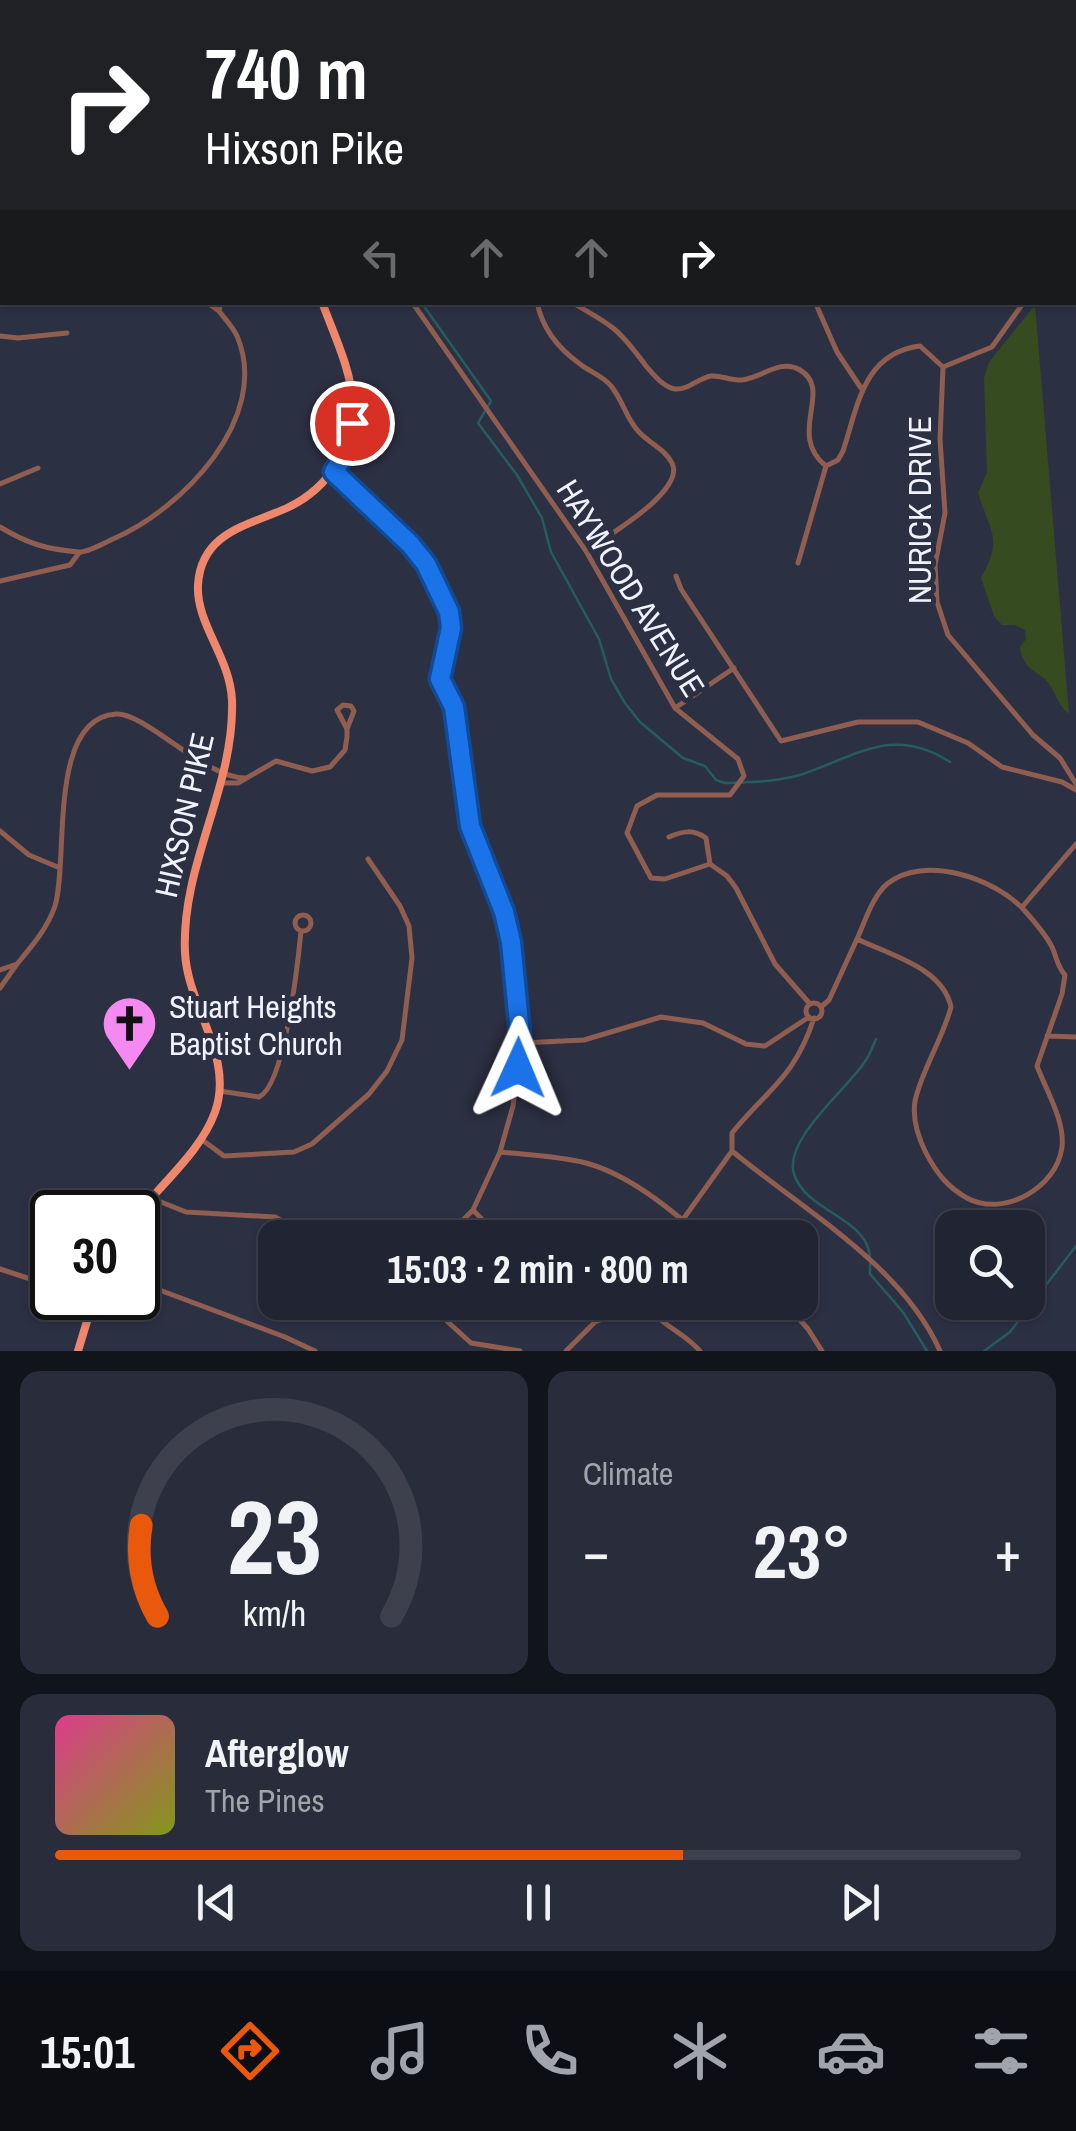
<!DOCTYPE html>
<html lang="en">
<head>
<meta charset="utf-8">
<style>
  body { margin:0; font-family:"Archivo Narrow",sans-serif; background:#292c3a; color:#f1f3f6; height:100vh; display:flex; flex-direction:column; font-size:38px; white-space:nowrap }
  * { box-sizing:border-box; margin:0 }
  p { font-size:32px; color:#a2a4ac }
  .icon { flex:none; width:55px; height:55px; fill:none; stroke:currentColor; stroke-width:2; stroke-linecap:round; stroke-linejoin:round }
  .map { position:relative; height:1351px; overflow:hidden }
  .details { display:flex; flex-direction:column; gap:20px; padding:20px; background:#12141c; flex:1 }
  .details>* { flex:none }
  .top-card { position:absolute; left:0px; top:0px; width:1078px; height:305px; box-shadow:0 2px 8px #0004,0 0 0 2px #3e414d; background:#202124; color:#fff; overflow:hidden }
  .buttons { position:absolute; left:935px; top:1210px; display:grid; gap:20px }
  .buttons a { display:grid; place-items:center; width:110px; height:110px; border-radius:20px; background:#212432; box-shadow:0 2px 8px #0004,0 0 0 2px #3e414d; font-size:50px }
  .speed { position:absolute; left:30px; top:1190px; display:flex; gap:20px; font-size:50px; font-weight:700; text-align:center }
  .speed>* { display:grid; place-content:center; width:130px; height:130px; border-radius:50%; background:#212432; box-shadow:0 2px 8px #0004,0 0 0 2px #3e414d; line-height:1 }
  .speed .limit { border:5px solid #111; border-radius:15px; background:#fff; color:#111 }
  .pin { position:absolute; display:grid; place-items:center; width:85px; height:85px; color:#fff; margin:-42px; border:5px solid #fff; border-radius:50%; box-shadow:0 2px 10px #0007 }
  .me { position:absolute; width:110px; margin:-55px; rotate:1deg; stroke-linejoin:round; filter:drop-shadow(0 0 8px #0008) }
  .turn { display:flex; align-items:center; gap:35px; height:210px; padding:0 40px; font-size:45px }
  .turn .icon { width:130px; height:130px; stroke-width:2.5 }
  .turn b { display:block; font-size:70px; line-height:85px }
  .lanes { display:flex; align-items:center; height:95px; padding:0 40px; background:#0003; justify-content:center; gap:50px; direction:ltr }
  .lanes .off { opacity:.35 }
  .big { font-size:75px; font-weight:700; line-height:1.1 }
  .details .card { flex:1; display:flex; flex-direction:column; justify-content:center; gap:15px; min-width:0; padding:0 35px; border-radius:20px; background:#292c3a }
  .details .dial { align-items:center; gap:0 }
  .dial svg { height:260px; overflow:visible; fill:none; stroke:#3e414d; stroke-width:7; stroke-linecap:round; text-anchor:middle }
  .dial text { fill:#f1f3f6; stroke:none }
  .song { display:flex; align-items:center; gap:30px }
  .cover { width:120px; height:120px; border-radius:15px; background:linear-gradient(135deg,hsl(330 70% 55%),hsl(70 70% 35%)) }
  .played { height:10px; border-radius:5px; background:linear-gradient(90deg,#ea580c 65%,#3e414d 65%) }
  .keys { display:flex; justify-content:space-around; direction:ltr }
  .heat { display:flex; justify-content:space-between; align-items:center; font-size:55px; direction:ltr }
  .details .tiles { flex:1; display:grid; gap:20px; grid-template-columns:1fr 1fr }
  .card:last-child { grid-column:span 2 }
  .trip { position:absolute; left:258px; top:1220px; width:560px; height:100px; border-radius:20px; background:#212432; box-shadow:0 2px 8px #0004,0 0 0 2px #3e414d; font-weight:700; line-height:100px; text-align:center }
  .dock { display:flex; height:160px; justify-content:space-around; align-items:center; background:#0d0e14; color:#a2a4ac }
  .dock .icon { width:70px; height:70px }
  .dock .selected { color:#ea580c }
  .dock b { font-size:45px; color:#f1f3f6 }
  .map>svg:first-child { display:block }
</style>
</head>
<body>
<div class="map">
<svg width="1076" height="1351" viewBox="0 0 1076 1351">
  <rect width="100%" height="100%" fill="#2c3043"/>
  <path fill="#364b20" d="M786 0H1076L1075 173V2H784Z
    M1035 305 1069 714C1057 705 1055 689 1045 679 1031 668 1023 667 1020 647L1026 639 1025 630 1015 625H1002L994 616 981 578C1003 538 991 534 978 493L987 472 984 378 989 362Z"/>
  <g fill="none" stroke-linecap="round" stroke-linejoin="round">
    <path stroke="#255c5e" stroke-width="2.5" d="M207 0 208 2
      M421 302 491 401 478 423 517 475 542 518 551 552 599 639 611 679 625 703 640 722 683 758 705 766 716 780 725 783C751 782 778 782 803 774 856 756 894 725 950 762
      M870 1256C865 1216 806 1212 794 1174 783 1139 849 1088 866 1060 870 1054 873 1046 876 1039
      M870 1264V1274L903 1312 927 1351
      M984 1351 1010 1332 1076 1246"/>
    <path stroke="#905e50" stroke-width="5" d="M402 0 413 2
      M593 0 596 2
      M524 2 528 0
      M744 2 745 0
      M0 44 2 45
      M0 190 2 192
      M0 277 2 275
      M206 302 219 311
      M412 302 586 551 675 708 738 759 744 776 730 795H657L637 806 627 833 651 878 665 879 710 864 727 876 736 888 775 964 810 1004
      M537 302C542 328 559 349 580 364 590 372 603 376 611 386 623 400 626 419 639 432 649 443 665 449 672 463 686 491 607 536 586 551
      M571 302C612 325 618 328 646 366 654 375 663 387 675 389 689 390 698 378 711 376 721 375 732 381 742 380 762 378 780 358 800 370 834 390 786 434 826 466
      M815 302 837 352 861 388
      M0 336 18 338 67 333
      M943 367 940 439 945 513 935 565 937 602 948 635 1033 735 1060 758 1076 784
      M943 367 992 347 1024 302
      M826 466 838 460 843 451C858 406 863 353 920 346L943 367
      M333 472 410 544 441 590 449 611 451 628 440 679 454 707 469 826 504 912 511 942 521 1043 513 1106 500 1152 473 1210 445 1238
      M0 484 38 468
      M0 527C28 544 46 549 78 552 87 553 104 543 113 539 181 510 272 418 237 336 233 327 225 319 219 311L221 302
      M798 563 826 466
      M676 576 681 589 781 741 858 722H918L968 743 1002 767 1062 782 1076 790
      M0 581 70 565 79 553
      M675 708 734 668
      M221 783H238L276 761 312 771 330 767 345 750 347 737V729L337 710 343 705 351 706 354 711 347 729
      M0 831 29 855 60 868
      M669 837C683 831 693 829 706 838L710 864
      M1023 906 1076 844
      M295 923a8 8 0 1 1 16 0a8 8 0 1 1-16 0Z
      M17 964C32 946 47 929 55 906 69 860 47 718 116 714 145 712 205 779 246 778
      M0 970 17 964 0 988
      M806 1011a8 8 0 1 1 16 0a8 8 0 1 1-16 0Z
      M821 1007 829 1000 857 939C890 955 943 968 951 1007 943 1038 921 1072 915 1101 912 1120 918 1137 926 1153 936 1172 947 1187 967 1198 1003 1218 1057 1188 1062 1147 1065 1121 1046 1090 1037 1066L1062 994 1065 975C1057 966 1057 958 1052 947 1046 935 1033 920 1024 910 995 878 923 854 887 884 872 897 865 922 857 939
      M1047 1036 1076 1037
      M521 1043 584 1040 661 1017 703 1023 746 1044 765 1046 809 1017
      M220 1091 259 1097C285 1085 298 962 301 931
      M201 1139 224 1156 294 1152 312 1144 369 1094 387 1071 402 1040 412 958 409 926 400 906 368 859
      M732 1151C803 1210 902 1265 940 1351
      M732 1151V1133C768 1089 795 1077 814 1018
      M500 1152C528 1155 558 1156 586 1163 630 1175 670 1209 704 1238
      M151 1198 186 1212 275 1217 311 1238
      M473 1210 500 1238
      M684 1218 732 1151
      M580 1238H599
      M0 1269 52 1286
      M138 1282 285 1337 315 1351
      M426 1302 471 1343 520 1351
      M645 1302C659 1325 684 1332 700 1351
      M784 1302 808 1329 822 1351
      M566 1351 595 1322 645 1303"/>
    <path stroke="#ee876b" stroke-width="8" d="M241 0V2
      M138 1214C163 1182 201 1151 215 1112 235 1057 187 1006 185 952 181 864 235 787 232 700 230 657 196 624 198 585 201 531 251 525 289 507 328 488 355 448 353 404 351 369 334 335 322 302
      M78 1351 94 1298"/>
  </g>
  <g fill="none" stroke-linecap="round" stroke-linejoin="round">
    <defs>
      <path id="route" d="M352 423 342 458 334 472 410 544 426 564 449 612 451 628 440 679 454 707 470 826 504 912 511 942 521 1044 518 1068"/>
    </defs>
    <use href="#route" stroke="#114b97" stroke-width="25"/>
    <use href="#route" stroke="#1a73e8" stroke-width="18"/>
  </g>
  <defs>
    <symbol id="church-pin" viewBox="-11 -11 22 30"><path d="M0 17L-7.5 6A9.5 9.5 0 1 1 7.5 6Z" fill="#f489f0" stroke="#2c3043"/><path d="M-1.2-6h2.4v3.5h3.3v2.4h-3.3V6h-2.4V-.1h-3.3v-2.4h3.3Z" fill="#111"/></symbol>
  </defs>
  <g fill-rule="evenodd">
    <use href="#church-pin" x="98" y="992" width="63" height="86"/>
  </g>
  <g text-anchor="middle" dominant-baseline="central" stroke-width="10" stroke-linejoin="round" paint-order="stroke">
    <g font-size="32" fill="#f0f3fd" stroke="#2c3043">
      <text transform="translate(919 510) rotate(-90)">NURICK DRIVE</text>
      <text transform="translate(631 588) rotate(58)">HAYWOOD AVENUE</text>
      <text transform="translate(184 815) rotate(-77)">HIXSON PIKE</text>
    </g>
    <g font-size="32" fill="#f0f3fd" stroke="#2c3043" text-anchor="start">
      <text x="169" y="1006">Stuart Heights<tspan x="169" dy="37">Baptist Church</tspan></text>
    </g>
  </g>
</svg>
<div class="buttons">
<a><svg class="icon" aria-label="search" viewBox="0 0 24 24"><circle cx="10" cy="10" r="6"/><path d="M15 15l6 6"/></svg></a>
</div>
<div class="speed"><div class="limit">30</div></div>
<div class="pin" style="left:352px;top:423px;background:#d93025"><svg class="icon" aria-label="arrive" viewBox="0 0 24 24"><path d="M6 21V4h12l-3 4 3 4H6"/></svg></div>
<svg class="me" style="left:518px;top:1068px" viewBox="-20 -20 40 40"><path d="M0-17L14 15 0 8-14 15z" fill="#1a73e8" stroke="#fff" stroke-width="4"/></svg>
<div class="trip">15:03 · 2 min · 800 m</div>
<div class="top-card">
<div class="turn"><svg class="icon" aria-label="right" viewBox="0 0 24 24"><path d="M7 20v-9h11M14 6l5 5-5 5"/></svg><div><b>740 m</b>Hixson Pike</div></div>
<div class="lanes"><svg class="icon off" aria-label="left" viewBox="0 0 24 24"><path d="M17 20v-9H6M10 6l-5 5 5 5"/></svg><svg class="icon off" aria-label="ahead" viewBox="0 0 24 24"><path d="M12 20V5M6 11l6-6 6 6"/></svg><svg class="icon off" aria-label="ahead" viewBox="0 0 24 24"><path d="M12 20V5M6 11l6-6 6 6"/></svg><svg class="icon" aria-label="right" viewBox="0 0 24 24"><path d="M7 20v-9h11M14 6l5 5-5 5"/></svg></div>
</div>
</div>
<section class="details">
<div class="tiles">
<div class="card dial"><svg viewBox="0 0 100 80">
<path d="M14 69A42 42 0 1 1 86 69"/>
<path d="M14 69A42 42 0 0 1 9 41" stroke="#ea580c"/>
<text x="50" y="56" font-size="32" font-weight="700">23</text>
<text x="50" y="72" font-size="11">km/h</text>
</svg></div>
<div class="card"><p>Climate</p>
<div class="heat"><a>−</a><b class="big">23°</b><a>+</a></div>
</div>
<div class="card">
<div class="song"><i class="cover"></i><div><b>Afterglow</b><p>The Pines</p></div></div>
<div class="played"></div>
<div class="keys"><svg class="icon" aria-label="previous" viewBox="0 0 24 24"><path d="M18 5L8 12l10 7zM5 5v14"/></svg><svg class="icon" aria-label="pause" viewBox="0 0 24 24"><path d="M8 5v14M16 5v14"/></svg><svg class="icon" aria-label="next" viewBox="0 0 24 24"><path d="M6 5l10 7-10 7zM19 5v14"/></svg></div>
</div>
</div>
</section>
<nav class="dock">
<b>15:01</b>
<svg class="icon selected" aria-label="directions" viewBox="0 0 24 24"><path d="M12 3l9 9-9 9-9-9zM9 14v-3h6M13 9l2 2-2 2"/></svg>
<svg class="icon" aria-label="music" viewBox="0 0 24 24"><path d="M9 18V5l10-2v13"/><circle cx="6" cy="18" r="3"/><circle cx="16" cy="16" r="3"/></svg>
<svg class="icon" aria-label="phone" viewBox="0 0 24 24"><path d="M5 4h4l2 5-3 2q2 4 5 5l2-3 5 2v4C11 20 4 13 5 4z"/></svg>
<svg class="icon" aria-label="climate" viewBox="0 0 24 24"><path d="M12 3v18M4 7l16 10M4 17L20 7"/></svg>
<svg class="icon" aria-label="car" viewBox="0 0 24 24"><path d="M5 17H2v-5l4-1 3-4h7l3 4 3 1v5h-3M9 17h6M6 11h13"/><circle cx="7" cy="17" r="2"/><circle cx="17" cy="17" r="2"/></svg>
<svg class="icon" aria-label="filters" viewBox="0 0 24 24"><path d="M4 7h16M4 17h16"/><circle cx="9" cy="7" r="2"/><circle cx="15" cy="17" r="2"/></svg>
</nav>
</body>
</html>
